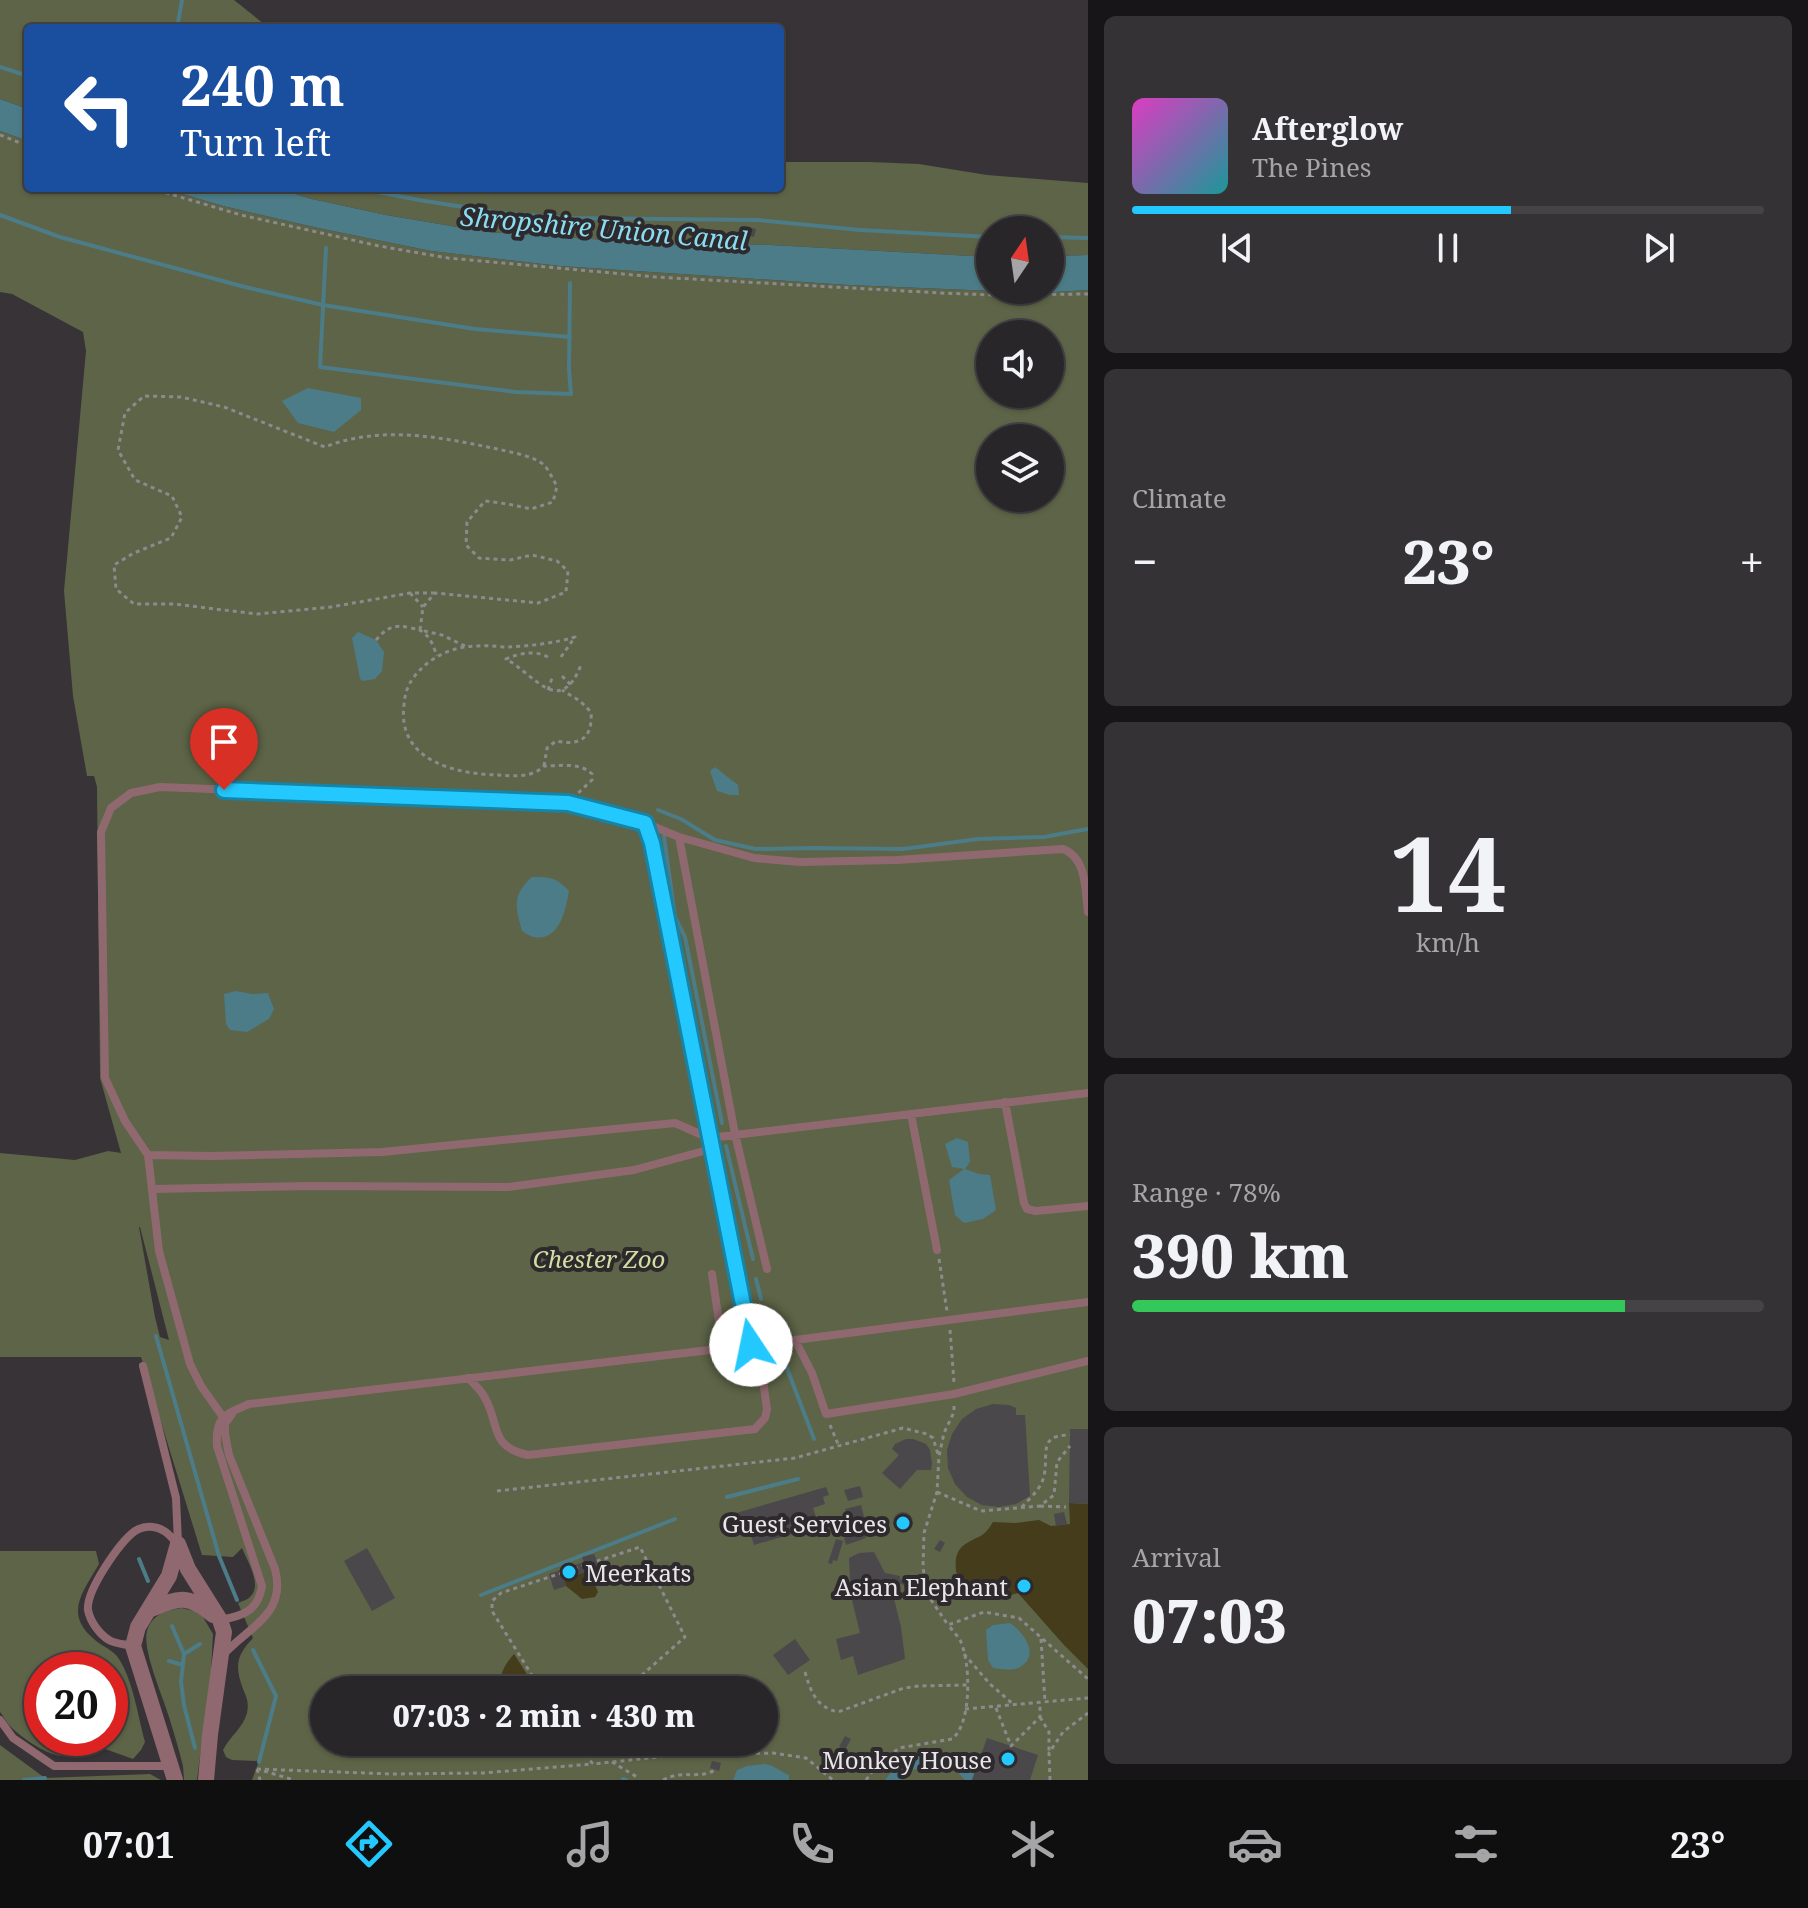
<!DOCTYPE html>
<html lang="en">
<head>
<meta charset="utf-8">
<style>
  body { margin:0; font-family:"Noto Serif",serif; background:#353235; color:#f1f3f6; height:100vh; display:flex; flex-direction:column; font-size:30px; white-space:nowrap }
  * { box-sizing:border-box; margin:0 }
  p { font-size:26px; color:#a5a5a8 }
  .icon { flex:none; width:44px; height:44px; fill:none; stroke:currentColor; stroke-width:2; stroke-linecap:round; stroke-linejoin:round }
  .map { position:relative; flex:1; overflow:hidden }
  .sheet { display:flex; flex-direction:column; gap:16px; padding:16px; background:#171517; width:720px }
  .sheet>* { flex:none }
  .hud { position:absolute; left:24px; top:24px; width:760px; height:168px; border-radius:8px; box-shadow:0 2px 6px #0004,0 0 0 2px #454346; background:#1a4fa0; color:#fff; overflow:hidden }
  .needle { width:52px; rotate:13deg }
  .buttons { position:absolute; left:976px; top:216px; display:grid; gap:16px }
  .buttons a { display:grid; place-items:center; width:88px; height:88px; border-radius:50%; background:#292629; box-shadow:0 2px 6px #0004,0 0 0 2px #454346; font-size:40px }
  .speed { position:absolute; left:24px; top:1652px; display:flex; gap:16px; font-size:40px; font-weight:700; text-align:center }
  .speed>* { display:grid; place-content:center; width:104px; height:104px; border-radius:50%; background:#292629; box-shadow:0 2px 6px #0004,0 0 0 2px #454346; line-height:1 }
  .speed .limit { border:12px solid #d22; background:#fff; color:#111 }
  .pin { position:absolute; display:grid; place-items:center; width:68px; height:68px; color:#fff; margin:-82px -34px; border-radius:50% 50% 50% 0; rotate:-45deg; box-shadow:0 0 8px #0007 }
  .pin .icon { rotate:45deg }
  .me { position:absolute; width:88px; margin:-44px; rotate:349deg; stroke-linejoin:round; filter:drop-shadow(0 0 6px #0008) }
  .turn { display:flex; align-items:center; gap:28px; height:168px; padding:0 24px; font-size:36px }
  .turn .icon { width:104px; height:104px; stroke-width:2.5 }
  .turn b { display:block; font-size:56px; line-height:68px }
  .big { font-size:60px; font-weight:800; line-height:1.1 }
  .sheet .widget { flex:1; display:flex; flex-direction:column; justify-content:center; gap:12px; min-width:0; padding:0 28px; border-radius:12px; background:#353235 }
  .sheet .dial { align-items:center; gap:0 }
  .dial b { font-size:104px; line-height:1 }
  .song { display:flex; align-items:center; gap:24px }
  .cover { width:96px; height:96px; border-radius:12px; background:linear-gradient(135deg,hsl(310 70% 55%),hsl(180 70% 35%)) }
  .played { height:8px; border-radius:4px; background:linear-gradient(90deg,#23c9fe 60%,#454346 60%) }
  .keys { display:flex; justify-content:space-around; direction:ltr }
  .heat { display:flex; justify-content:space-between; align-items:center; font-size:44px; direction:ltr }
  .charge { height:12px; border-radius:6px; background:linear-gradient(90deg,#34c759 78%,#454346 0) }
  .trip { position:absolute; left:310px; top:1676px; width:468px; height:80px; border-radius:40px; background:#292629; box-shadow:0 2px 6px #0004,0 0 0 2px #454346; font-weight:800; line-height:80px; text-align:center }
  .dock { display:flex; height:128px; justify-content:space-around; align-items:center; background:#100f10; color:#a5a5a8 }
  .dock .icon { width:56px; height:56px }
  .dock .selected { color:#23c9fe }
  .dock b { font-size:36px; color:#f1f3f6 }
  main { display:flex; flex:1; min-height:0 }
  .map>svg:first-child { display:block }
</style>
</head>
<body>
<main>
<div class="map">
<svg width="1088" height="1780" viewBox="0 0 1088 1780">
  <rect width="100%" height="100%" fill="#373337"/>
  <path fill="#5d6447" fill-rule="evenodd" d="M0 0H234L269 28H28V109L0 99Z
    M0 131 28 141V188H162L223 206 318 228 431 251 560 266 848 285 1039 293 1088 290V1780H252L259 1761 232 1760 226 1757 223 1750C230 1736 243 1728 247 1713 249 1703 247 1698 243 1689 234 1665 237 1655 253 1638L238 1603C242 1601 247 1600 250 1597 263 1585 247 1561 242 1548L233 1557 202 1555 141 1357H0V1153L75 1160 108 1151 121 1153 100 1078 97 787 94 776H87L73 696 64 591 86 351 83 332 12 294 0 292ZM990 334H1050V394H990ZM990 438H1050V498H990ZM139 1227H140L169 1340 160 1337 155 1317ZM324 1690H764V1742H324Z
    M780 162H870L919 164 987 175 1088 183V255L1050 256V230H990L989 257 771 245 721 244 697 246 487 232 386 215 312 199 275 188H780Z
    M0 1551H96L99 1564C83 1592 63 1614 95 1640 103 1647 114 1650 119 1659 133 1681 138 1716 145 1742L141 1750 133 1759 83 1741C74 1776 27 1742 12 1728 7 1724 4 1717 0 1712ZM42 1670H110V1738H42Z
    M182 1608 194 1611 203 1617 213 1634 211 1672 197 1780H184L183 1766C179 1750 174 1733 169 1717 163 1697 142 1650 147 1631 152 1614 167 1610 182 1608Z
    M0 1745 45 1778 150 1774 161 1780H0Z"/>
  <path fill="#453c1c" d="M1069 1503 1088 1504V1669L1064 1645 1018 1593C996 1600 985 1598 963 1592 956 1577 949 1553 967 1543 981 1535 984 1537 993 1522L1015 1523 1039 1520 1051 1526 1070 1524Z
    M589 1571 598 1592 595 1597 582 1599 566 1586 564 1579Z
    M514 1654 537 1690 509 1687 501 1689C498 1676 505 1664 514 1654Z"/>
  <path fill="#4c7c87" d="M0 99 28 109V141L0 131Z
    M162 188H275L312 199 386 215 487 232 697 246 721 244 771 245 990 257V290H1050V256L1088 255V290L1039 293 848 285 560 266 431 251 318 228 223 206Z
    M308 388 361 398V410L334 432 298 423 282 401Z
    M358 632 376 640 384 652 382 671 375 679 363 681 360 679 352 638Z
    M715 767 738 785 739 795H730L717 791 710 771Z
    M532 877C550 877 556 877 569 891 566 910 559 942 534 937 529 936 526 933 522 931 515 906 512 895 532 877Z
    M236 991 252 994 268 993 274 1009 269 1019 247 1032 230 1030 226 1024 224 994Z
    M957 1138 968 1142 970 1162 965 1169 979 1174 990 1175 996 1210 983 1219 964 1223 955 1215 949 1180 964 1169 952 1167 945 1144Z
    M1010 1623C1023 1632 1041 1655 1020 1667 1013 1671 1001 1669 993 1668L988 1660 986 1630 993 1625Z
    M942 1753 958 1754 976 1768 972 1780H965L950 1764 911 1770 901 1780H885C905 1754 911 1758 942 1753Z
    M764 1764C777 1766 777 1770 789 1775V1780H733L737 1770 747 1766Z"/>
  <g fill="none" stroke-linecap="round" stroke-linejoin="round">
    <path stroke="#4c7c87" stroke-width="4" d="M177 28 182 0
      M0 67 28 76
      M356 188 419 200 501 213 568 218 758 220 860 230 990 237
      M0 215 60 237 245 287 323 305 475 329 570 337
      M1050 237 1088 238
      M326 248 320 367 516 392 571 394 569 370 570 283
      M658 810 681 819 715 840 756 849 813 848 903 849 978 839 1044 837 1088 829
      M664 836 675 917 685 937 722 1123
      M726 1146 753 1259
      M756 1279 761 1299
      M766 1316 772 1333
      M156 1336 219 1556 237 1600
      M783 1358 814 1439
      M727 1497 798 1479
      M139 1559 148 1581
      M481 1595 675 1519
      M172 1626 184 1654 181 1682 184 1705 195 1748
      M253 1650 276 1696 259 1762
      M184 1654 200 1644
      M169 1661 183 1665
      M623 1779 626 1780
      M24 1780 45 1778"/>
  </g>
  <path fill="#4b484c" d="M744 226 756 229 754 237 742 234Z
    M993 1404 1009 1405 1016 1408V1415H1025L1030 1496 1016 1504 999 1507 982 1505 967 1497 955 1484 948 1468 947 1450 952 1434 962 1419 976 1409Z
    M1070 1429H1088V1504L1069 1503Z
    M906 1439H913L926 1444 930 1450 932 1464 931 1470H917L900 1489 882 1473 899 1455 892 1449 895 1444Z
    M860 1486 863 1497 848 1501 844 1490Z
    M826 1487 829 1495 823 1497 825 1504 813 1508 819 1526 754 1545 748 1526 738 1529 733 1514Z
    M861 1505 866 1524 846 1530 842 1516 847 1515 845 1509Z
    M893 1522a10 10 0 1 1 20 0a10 10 0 1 1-20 0Z
    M1064 1512 1067 1524 1056 1526 1054 1514Z
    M864 1531 866 1538 846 1545 844 1538Z
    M836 1539 843 1541 837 1561 833 1560 832 1564 828 1563Z
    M940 1540 945 1543 940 1552 934 1549Z
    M367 1548 395 1598 372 1611 344 1561Z
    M874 1552 885 1573 900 1576V1579L917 1585 916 1588 924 1590V1592L942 1597 938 1601 920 1597 921 1594 912 1592 913 1589 904 1587V1585L887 1580 893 1595 901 1627 905 1659 858 1675 853 1656 841 1660 836 1639 860 1633 851 1596 849 1558 859 1553Z
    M594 1554 605 1578 594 1582 589 1571 564 1579 566 1586 554 1590 549 1574 584 1562 582 1557Z
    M795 1639 810 1660 788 1675 773 1655Z
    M845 1736 851 1739 845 1750 839 1747Z
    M987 1738 1038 1755 1030 1780H972Z
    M490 1742H532L522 1747 513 1749 504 1748Z
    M712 1761 721 1763 719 1771 710 1768Z"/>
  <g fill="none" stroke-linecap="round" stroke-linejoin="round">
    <path stroke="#8d8a8d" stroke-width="3" stroke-dasharray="4 4" stroke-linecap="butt" d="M0 135 28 146
      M150 188 241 215 379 246 448 258 656 277 941 293 993 295 1088 294
      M410 593 423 607
      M435 593H410L331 607 257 614 174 604H134L116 589 114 565 134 553 171 538 182 517 172 496 135 480 118 450 125 413 144 396 181 397 224 407 325 447C380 425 441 437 497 449 510 452 534 456 544 465 549 470 553 480 557 486L553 502 531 509 508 504 485 501 467 522 466 545 479 558 510 560 532 555 557 561 568 571 566 592 538 603 435 593 423 607 420 630 442 635 465 646
      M376 640C387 627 395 624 411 628 416 629 420 629 424 633 431 638 434 648 437 656
      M548 657C534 650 520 653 506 659 535 675 560 718 581 665
      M561 657 575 637C556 643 529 646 508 647 498 647 488 645 478 646 453 646 429 657 414 677 407 686 405 694 404 705 397 761 456 774 498 775 514 776 532 778 544 766 560 766 580 762 592 774V780L576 795
      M562 676 571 685
      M548 690 552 678
      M544 766 547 748 556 741C579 746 593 739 591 712L580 701 562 690
      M939 1259 947 1311
      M950 1330 954 1382
      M954 1406V1412L944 1433 939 1456 937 1492 924 1533 923 1567 927 1594 948 1625 984 1612 1019 1618 1088 1679
      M830 1425 838 1444
      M497 1491 795 1458 903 1428 927 1434 933 1438 938 1454
      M937 1492 981 1511 1040 1506 1054 1495 1057 1462 1070 1446
      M1040 1506 1066 1507
      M1022 1507C1030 1498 1041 1489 1044 1476 1049 1454 1037 1435 1070 1435
      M1041 1639 1045 1702
      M964 1654 990 1684 1014 1705
      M805 1672C811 1692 816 1707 838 1712L904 1688 919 1686 968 1685
      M541 1690 492 1611V1601L501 1593 640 1547 685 1637 625 1690
      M996 1708 1011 1746 1040 1717V1703
      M965 1709 1088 1698
      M1040 1717 1049 1732V1753
      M575 1742 593 1764 668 1756 773 1753 806 1758 833 1780
      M526 1745 528 1749 536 1742
      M612 1762 637 1777
      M257 1769 392 1774 483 1773 593 1764
      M257 1769 260 1780
      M264 1771 294 1780
      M663 1780C683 1769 698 1780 715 1770
      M866 1780 874 1769 899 1748 952 1739C972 1724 971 1662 960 1640 957 1635 952 1630 948 1625
      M1050 1780 1049 1753 1063 1732 1088 1713"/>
    <path stroke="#906970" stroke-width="8" d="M645 823 679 837 735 1134 767 1269
      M679 837 754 858 800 862 897 860 1063 849C1087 858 1085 890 1088 912
      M1005 1102 1024 1203 1027 1209 1036 1211 1088 1206
      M911 1114 937 1250
      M148 1155 212 1156 382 1152 675 1123 709 1138 1088 1093
      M152 1189 311 1186 508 1187 634 1170 711 1149
      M712 1274 723 1348
      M795 1340 812 1373 826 1414 954 1394 1088 1361
      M143 1366 176 1498 178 1543
      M468 1378C474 1384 481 1390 485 1398 500 1424 489 1447 528 1455L755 1429 765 1418 767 1409 758 1344
      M223 1417 201 1386 190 1364 159 1251 148 1155 125 1121 105 1078 101 832 111 808 131 793 160 787 568 803 645 823 652 843 751 1345
      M220 1620C243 1616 258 1611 262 1586L217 1446C215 1417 224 1415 249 1404L795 1340 1088 1302
      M133 1646C125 1644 115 1644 109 1640 99 1634 90 1621 88 1610 86 1590 120 1542 135 1531 140 1528 147 1526 153 1527 164 1528 170 1536 178 1544
      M223 1655C249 1626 287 1615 275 1569L229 1455 225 1434V1424L232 1414
      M0 1720 13 1738 54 1766H172"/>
    <path stroke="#906970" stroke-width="16" d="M178 1544 188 1569 220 1620 224 1632 210 1735 206 1780
      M149 1610C178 1598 187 1593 213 1615
      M175 1780 133 1646 138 1627 169 1576 178 1544"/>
  </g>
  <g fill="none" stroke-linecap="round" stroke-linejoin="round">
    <defs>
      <path id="route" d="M224 790 568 803 645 823 652 843 751 1345"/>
    </defs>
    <use href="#route" stroke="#1783a5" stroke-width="20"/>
    <use href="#route" stroke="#23c9fe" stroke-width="14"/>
  </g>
  <g fill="#23c9fe" stroke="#2d292d" stroke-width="3">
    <circle cx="903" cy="1523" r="8"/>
    <circle cx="569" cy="1572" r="8"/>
    <circle cx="1024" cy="1586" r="8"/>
    <circle cx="1008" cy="1759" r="8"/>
  </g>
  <g text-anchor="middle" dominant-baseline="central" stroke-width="8" stroke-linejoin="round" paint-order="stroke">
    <g font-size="24" font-style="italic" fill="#d0dfa0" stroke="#2d292d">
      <text x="599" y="1258">Chester Zoo</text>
    </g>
    <g font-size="24" fill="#e8e6e8" stroke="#2d292d" text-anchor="end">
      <text x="887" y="1523">Guest Services</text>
      <text x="585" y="1572" text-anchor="start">Meerkats</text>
      <text x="1008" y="1586">Asian Elephant</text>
      <text x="992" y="1759">Monkey House</text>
    </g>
    <g font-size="26" font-style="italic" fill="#8addf0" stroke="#2d292d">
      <text transform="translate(604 228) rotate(5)">Shropshire Union Canal</text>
    </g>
  </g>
</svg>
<div class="buttons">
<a><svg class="needle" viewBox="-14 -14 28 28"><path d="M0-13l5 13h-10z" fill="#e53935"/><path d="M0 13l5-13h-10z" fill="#a5a5a8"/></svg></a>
<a><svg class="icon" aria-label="sound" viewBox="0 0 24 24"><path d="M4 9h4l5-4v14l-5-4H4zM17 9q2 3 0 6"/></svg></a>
<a><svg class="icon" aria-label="layers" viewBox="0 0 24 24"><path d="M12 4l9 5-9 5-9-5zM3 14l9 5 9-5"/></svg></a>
</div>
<div class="speed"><div class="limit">20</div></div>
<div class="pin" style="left:224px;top:790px;background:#d93025"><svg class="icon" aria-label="arrive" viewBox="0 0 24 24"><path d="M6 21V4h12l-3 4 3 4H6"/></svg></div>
<svg class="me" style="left:751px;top:1345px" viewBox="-20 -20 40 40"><circle r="19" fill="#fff"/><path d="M0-13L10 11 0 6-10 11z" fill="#23c9fe"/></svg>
<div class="trip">07:03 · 2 min · 430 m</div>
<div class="hud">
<div class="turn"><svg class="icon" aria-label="left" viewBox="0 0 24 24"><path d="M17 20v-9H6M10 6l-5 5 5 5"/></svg><div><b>240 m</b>Turn left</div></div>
</div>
</div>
<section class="sheet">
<div class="widget">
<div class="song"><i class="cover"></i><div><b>Afterglow</b><p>The Pines</p></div></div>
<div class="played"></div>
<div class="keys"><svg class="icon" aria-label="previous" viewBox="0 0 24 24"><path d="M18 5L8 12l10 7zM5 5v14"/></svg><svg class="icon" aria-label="pause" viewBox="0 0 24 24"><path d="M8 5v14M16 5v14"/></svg><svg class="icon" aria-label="next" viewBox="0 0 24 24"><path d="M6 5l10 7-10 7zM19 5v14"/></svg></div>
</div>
<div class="widget"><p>Climate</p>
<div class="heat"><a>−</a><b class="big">23°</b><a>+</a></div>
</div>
<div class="widget dial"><b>14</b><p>km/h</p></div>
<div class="widget"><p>Range · 78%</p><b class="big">390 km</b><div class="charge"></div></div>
<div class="widget"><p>Arrival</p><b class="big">07:03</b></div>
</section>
</main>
<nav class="dock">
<b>07:01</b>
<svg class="icon selected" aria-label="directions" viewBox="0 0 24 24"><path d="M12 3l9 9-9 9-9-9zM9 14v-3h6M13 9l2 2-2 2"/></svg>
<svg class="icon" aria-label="music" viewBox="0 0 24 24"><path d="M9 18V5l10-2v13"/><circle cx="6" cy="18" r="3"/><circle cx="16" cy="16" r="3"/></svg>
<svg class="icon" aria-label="phone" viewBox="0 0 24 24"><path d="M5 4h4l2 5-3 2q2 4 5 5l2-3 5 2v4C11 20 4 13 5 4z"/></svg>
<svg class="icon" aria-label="climate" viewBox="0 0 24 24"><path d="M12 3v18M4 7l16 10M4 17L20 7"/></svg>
<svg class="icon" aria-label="car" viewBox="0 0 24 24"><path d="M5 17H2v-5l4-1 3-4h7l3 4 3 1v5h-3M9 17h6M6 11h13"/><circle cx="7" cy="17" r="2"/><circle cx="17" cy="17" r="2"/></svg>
<svg class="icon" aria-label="filters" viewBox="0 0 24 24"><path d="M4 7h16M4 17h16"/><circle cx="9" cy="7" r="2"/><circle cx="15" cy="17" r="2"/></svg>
<b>23°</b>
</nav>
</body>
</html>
